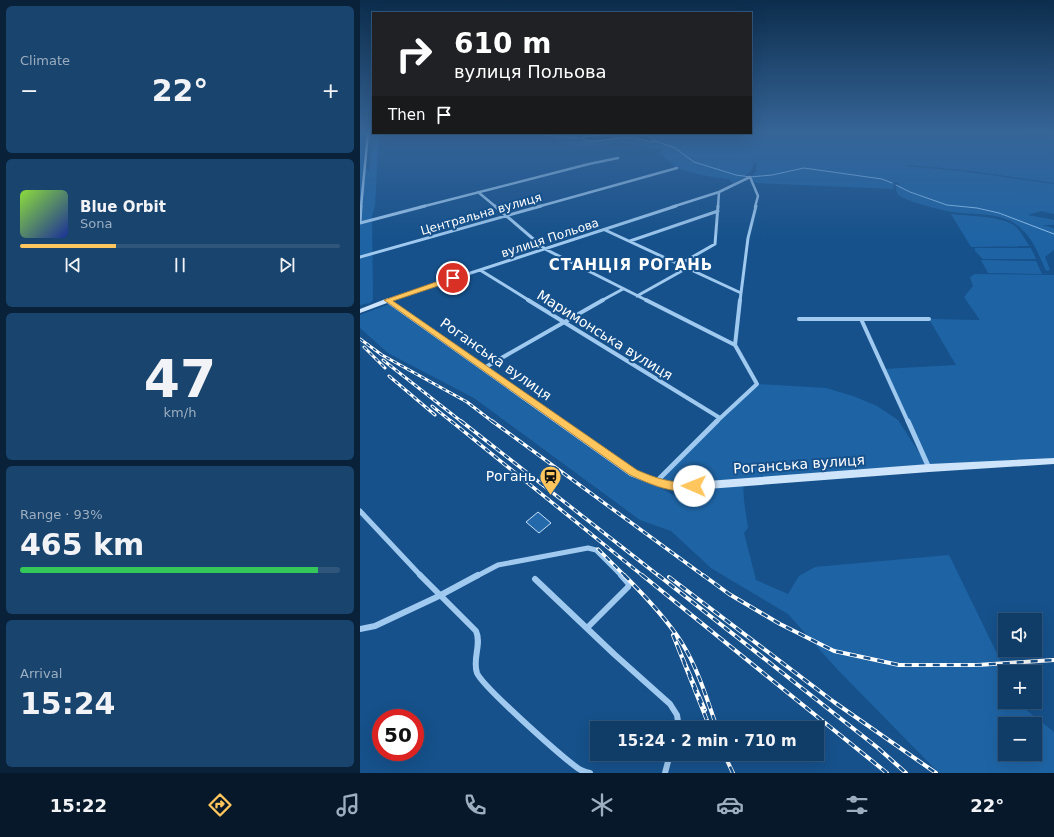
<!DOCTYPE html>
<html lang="en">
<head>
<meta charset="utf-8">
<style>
  body { margin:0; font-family:"DejaVu Sans",sans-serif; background:#19446e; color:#f1f3f6; height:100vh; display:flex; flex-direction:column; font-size:15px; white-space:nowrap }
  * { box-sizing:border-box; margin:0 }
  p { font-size:13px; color:#9caec0 }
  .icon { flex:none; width:22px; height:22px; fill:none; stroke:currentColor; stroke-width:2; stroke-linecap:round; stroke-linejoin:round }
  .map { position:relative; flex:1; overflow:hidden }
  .sheet { display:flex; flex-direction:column; gap:6px; padding:6px; background:#092239; width:360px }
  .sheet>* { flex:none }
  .top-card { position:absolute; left:12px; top:12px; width:380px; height:122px; border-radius:0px; box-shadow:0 4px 16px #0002,0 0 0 1px #30567c; background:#202124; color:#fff; overflow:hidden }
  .fabs { position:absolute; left:638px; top:613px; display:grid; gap:8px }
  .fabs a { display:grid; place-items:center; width:44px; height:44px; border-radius:0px; background:#103d68; box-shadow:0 4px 16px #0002,0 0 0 1px #30567c; font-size:20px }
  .speed { position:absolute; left:12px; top:709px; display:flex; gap:8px; font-size:20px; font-weight:700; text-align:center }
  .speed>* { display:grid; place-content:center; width:52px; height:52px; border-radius:50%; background:#103d68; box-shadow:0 4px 16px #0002,0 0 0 1px #30567c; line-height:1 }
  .speed .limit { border:6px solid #d22; background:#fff; color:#111 }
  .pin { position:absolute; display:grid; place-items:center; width:34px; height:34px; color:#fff; margin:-17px; border:2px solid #fff; border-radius:50%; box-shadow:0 1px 4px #0007 }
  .me { position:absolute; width:44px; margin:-22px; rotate:271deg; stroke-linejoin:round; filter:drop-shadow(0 0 3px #0008) }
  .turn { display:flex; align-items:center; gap:14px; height:84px; padding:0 16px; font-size:18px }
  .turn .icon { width:52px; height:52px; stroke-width:2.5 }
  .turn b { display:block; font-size:28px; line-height:34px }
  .then { display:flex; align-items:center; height:38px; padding:0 16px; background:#0003; gap:8px; font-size:15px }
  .big { font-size:30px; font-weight:700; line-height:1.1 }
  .sheet .widget { flex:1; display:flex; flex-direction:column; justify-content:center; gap:6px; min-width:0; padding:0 14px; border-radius:6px; background:#19446e }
  .sheet .dial { align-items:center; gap:0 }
  .dial b { font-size:52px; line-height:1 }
  .song { display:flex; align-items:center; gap:12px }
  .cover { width:48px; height:48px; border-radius:6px; background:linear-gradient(135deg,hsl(90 70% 55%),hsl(230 70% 35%)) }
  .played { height:4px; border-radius:2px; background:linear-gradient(90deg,#ffc65d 30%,#30567c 30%) }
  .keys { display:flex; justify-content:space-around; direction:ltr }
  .heat { display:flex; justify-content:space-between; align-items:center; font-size:22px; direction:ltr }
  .charge { height:6px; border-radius:3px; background:linear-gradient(90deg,#34c759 93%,#30567c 0) }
  .trip { position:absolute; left:230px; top:721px; width:234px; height:40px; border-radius:0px; background:#103d68; box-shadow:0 4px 16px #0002,0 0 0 1px #30567c; font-weight:700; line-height:40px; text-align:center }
  .dock { display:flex; height:64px; justify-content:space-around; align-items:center; background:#06182a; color:#9caec0 }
  .dock .icon { width:28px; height:28px }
  .dock .on { color:#ffc65d }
  .dock b { font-size:18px; color:#f1f3f6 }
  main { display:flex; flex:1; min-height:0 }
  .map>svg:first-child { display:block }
</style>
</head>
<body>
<main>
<section class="sheet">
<div class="widget"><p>Climate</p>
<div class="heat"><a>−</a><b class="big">22°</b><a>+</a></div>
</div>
<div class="widget">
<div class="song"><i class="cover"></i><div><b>Blue Orbit</b><p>Sona</p></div></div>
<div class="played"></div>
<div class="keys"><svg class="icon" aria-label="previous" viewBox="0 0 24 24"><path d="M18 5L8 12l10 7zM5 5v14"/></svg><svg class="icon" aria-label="pause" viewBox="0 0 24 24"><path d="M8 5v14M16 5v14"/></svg><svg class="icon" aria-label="next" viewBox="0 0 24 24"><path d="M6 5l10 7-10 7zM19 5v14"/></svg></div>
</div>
<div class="widget dial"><b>47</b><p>km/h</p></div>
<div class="widget"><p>Range · 93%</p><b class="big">465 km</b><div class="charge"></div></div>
<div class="widget"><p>Arrival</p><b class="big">15:24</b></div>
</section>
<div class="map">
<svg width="694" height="773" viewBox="0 0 694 773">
  <rect width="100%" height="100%" fill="#16518b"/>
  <path fill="#1e64a5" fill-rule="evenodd" d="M0 133H5L3 161H5V166L9 172 13 133H19L15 206 12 216 13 300 10 303 0 305Z
    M162 133H235L204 142 223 140 236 141 268 137 291 142 292 138 283 135 228 136 237 133H392V143L395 133H694V183L604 170 549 165 544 166 602 171 694 184V214L681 211 668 215 694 220V225H682L694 228V250L685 257 690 270 686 271C679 255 672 236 657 225 640 212 613 215 592 212 580 210 549 202 540 196 537 194 536 191 536 188L540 184 535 182 533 189 397 183 392 181 390 177 396 172 397 163 395 162 393 164C392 175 382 178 373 183L369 179C360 179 324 172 316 167 310 163 306 157 299 153L302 151 301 148H288L275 144 258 143 233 146H217L205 144 197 139 186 137 173 138Z
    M591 214C608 216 642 216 655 226 661 231 665 240 670 246L611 247Z
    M615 248H671L676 259H623L615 251Z
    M621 260 676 261 682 274 628 273Z
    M615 274 694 275V461L383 483 384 501 388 528 384 533 396 580 428 594 439 576 455 567 589 555 646 672H645V702H661L664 708 694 732V773H579L477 669 428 614 351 568 311 531 280 520 114 398 28 353 0 328V315L32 303 273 473 315 496 321 487 296 482 397 384 466 388 493 396 517 406 538 420 567 465 523 369 596 365 569 319 620 320 604 297 613 286 610 277ZM645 724H675V754H645Z"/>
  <path fill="#0e3b68" stroke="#91c5f2" d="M277 133C284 134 291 136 294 142L268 137 236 141H227L222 138 228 136Z"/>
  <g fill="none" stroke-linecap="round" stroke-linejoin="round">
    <path stroke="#91c5f2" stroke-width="1" d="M181 133 184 135 217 138
      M293 140 315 148 334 162 376 175 390 177 412 175 444 168 522 179 532 183
      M536 185 550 192 587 205 617 208 639 213 694 234"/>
  </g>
  <path fill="#2469aa" stroke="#c5e1fb" d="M178 512 191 523 179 533 166 522Z"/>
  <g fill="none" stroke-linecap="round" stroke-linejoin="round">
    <path stroke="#9fc9ef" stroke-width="2.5" d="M118 192 136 207
      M1 207 8 133
      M61 207 229 164 258 158
      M177 207 317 168
      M312 207 359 192 390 177 398 196 395 207
      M358 207 359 192"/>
    <path stroke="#9fc9ef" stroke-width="3" d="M135 206 185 249 288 301
      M0 223 65 206
      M0 223 1 206
      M245 230 381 293
      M270 241 358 211
      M0 257 181 206
      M320 264 355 244 358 206
      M120 270 170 301
      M277 296 327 268
      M28 300 316 206
      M241 301 263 289
      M380 301 388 238 396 206"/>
    <path stroke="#9fc9ef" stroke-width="4" d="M168 300 360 418
      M286 300 375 345
      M439 319H569
      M501 319 548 422
      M124 368 243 300
      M356 422 397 384 375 345 380 300"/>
    <path stroke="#9fc9ef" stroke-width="5" d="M548 421 569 468
      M296 482 357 421
      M0 511 61 576
      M117 576 138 565 228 548 236 550 262 576"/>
    <path stroke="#9fc9ef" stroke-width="6" d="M60 575 116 631C122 644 112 659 117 673 122 686 203 758 219 769 222 771 226 772 230 773
      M175 579 254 654 310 704 317 715 319 728
      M227 628 268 587 269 584 261 575
      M0 629 15 626 79 596 118 575
      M305 773 310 754"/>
    <path fill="#cde4fa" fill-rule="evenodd" d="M28 298 276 470 297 479 321 483 569 464 694 458V464L569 472 321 491 296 486 270 476 27 303 0 313V309Z"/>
    <defs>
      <path id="rail-far2" d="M0 339 22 355 107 402 133 422
        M4 347 25 368
        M23 360 102 422
        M29 376 75 415
        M72 406 92 422"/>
      <path id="rail-far1" d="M91 421 283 576
        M101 421 299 576
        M132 421 344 576
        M238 549 265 576"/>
      <path id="rail" d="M264 575C285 596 306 618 322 643 338 669 347 699 357 728
        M282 575 527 773
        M298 575 518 748 546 773
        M343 575 369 594 420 624 474 651 539 665H618L694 660
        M309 577 474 702 576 773
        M313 635 350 728
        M317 645 345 710
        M364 754 373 773"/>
    </defs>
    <use href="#rail-far2" stroke="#fff" stroke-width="3"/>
    <use href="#rail-far1" stroke="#fff" stroke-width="3.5"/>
    <use href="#rail" stroke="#fff" stroke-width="4"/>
    <use href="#rail-far2" stroke="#16518b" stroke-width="1.5" stroke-dasharray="4" stroke-linecap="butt"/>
    <use href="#rail-far1" stroke="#16518b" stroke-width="2" stroke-dasharray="5.5" stroke-linecap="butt"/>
    <use href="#rail" stroke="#16518b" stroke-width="2.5" stroke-dasharray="7" stroke-linecap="butt"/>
  </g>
  <linearGradient id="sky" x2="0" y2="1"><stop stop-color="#0c2d4c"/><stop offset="0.55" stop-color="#366598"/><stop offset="1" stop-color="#366598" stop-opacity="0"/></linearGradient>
  <rect width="694" height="241" fill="url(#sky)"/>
  <path fill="#ffc65d" stroke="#a6813c" d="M93 276 97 278 96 280 33 301 277 470C291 476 304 481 319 482 326 483 332 481 338 483L340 486 338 489C315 496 290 484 270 475L24 300Z"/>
  <defs>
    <symbol id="station-pin" viewBox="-11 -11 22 30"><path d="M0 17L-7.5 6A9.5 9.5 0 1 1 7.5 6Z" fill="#ffc65d" stroke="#16518b"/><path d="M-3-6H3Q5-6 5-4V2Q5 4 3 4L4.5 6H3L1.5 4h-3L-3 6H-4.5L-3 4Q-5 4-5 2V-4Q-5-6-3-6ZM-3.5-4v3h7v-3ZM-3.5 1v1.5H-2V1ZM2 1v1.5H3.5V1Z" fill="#111"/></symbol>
  </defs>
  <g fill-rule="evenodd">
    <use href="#station-pin" x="178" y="464" width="25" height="34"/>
  </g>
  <g text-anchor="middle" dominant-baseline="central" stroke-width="4" stroke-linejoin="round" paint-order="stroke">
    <g font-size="12" fill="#fff" stroke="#16518b">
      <text transform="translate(121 214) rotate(-16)">Центральна вулиця</text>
      <text transform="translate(190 238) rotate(-18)">вулиця Польова</text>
    </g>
    <g font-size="14" fill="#fff" stroke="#16518b">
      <text transform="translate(245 335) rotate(32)">Маримонська вулиця</text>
      <text transform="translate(136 359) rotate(35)">Роганська вулиця</text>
      <text transform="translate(439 464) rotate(-4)">Роганська вулиця</text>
    </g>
    <g font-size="14" fill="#fff" stroke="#16518b" text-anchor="end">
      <text x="176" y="476">Рогань</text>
    </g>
    <g font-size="15" font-weight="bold" letter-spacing="1" fill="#fff" stroke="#16518b">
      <text x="271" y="265">СТАНЦІЯ РОГАНЬ</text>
    </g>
  </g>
</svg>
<div class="fabs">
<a><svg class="icon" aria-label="sound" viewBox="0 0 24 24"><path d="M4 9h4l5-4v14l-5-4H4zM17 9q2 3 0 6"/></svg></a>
<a>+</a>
<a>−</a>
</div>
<div class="speed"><div class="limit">50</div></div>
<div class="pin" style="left:93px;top:278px;background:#d93025"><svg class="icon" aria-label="arrive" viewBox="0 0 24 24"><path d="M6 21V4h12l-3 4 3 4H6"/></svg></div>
<svg class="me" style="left:334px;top:486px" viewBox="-20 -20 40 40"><circle r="19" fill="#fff"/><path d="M0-13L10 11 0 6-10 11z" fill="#ffc65d"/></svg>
<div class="trip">15:24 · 2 min · 710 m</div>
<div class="top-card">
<div class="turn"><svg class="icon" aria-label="right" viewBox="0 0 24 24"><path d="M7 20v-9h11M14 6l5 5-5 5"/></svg><div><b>610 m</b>вулиця Польова</div></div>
<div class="then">Then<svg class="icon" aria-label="arrive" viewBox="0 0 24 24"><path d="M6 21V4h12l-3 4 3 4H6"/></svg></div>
</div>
</div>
</main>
<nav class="dock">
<b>15:22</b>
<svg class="icon on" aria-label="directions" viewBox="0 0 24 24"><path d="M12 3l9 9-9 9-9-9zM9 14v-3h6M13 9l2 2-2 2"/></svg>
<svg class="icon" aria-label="music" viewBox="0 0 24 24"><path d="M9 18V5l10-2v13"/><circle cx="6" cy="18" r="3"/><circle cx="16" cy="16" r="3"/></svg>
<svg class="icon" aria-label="phone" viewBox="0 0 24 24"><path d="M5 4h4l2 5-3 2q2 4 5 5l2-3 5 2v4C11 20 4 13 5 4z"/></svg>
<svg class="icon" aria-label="climate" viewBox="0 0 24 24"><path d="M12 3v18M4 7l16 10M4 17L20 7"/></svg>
<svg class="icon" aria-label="car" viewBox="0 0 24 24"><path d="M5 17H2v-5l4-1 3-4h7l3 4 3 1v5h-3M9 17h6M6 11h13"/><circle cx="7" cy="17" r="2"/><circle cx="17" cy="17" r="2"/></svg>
<svg class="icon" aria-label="filters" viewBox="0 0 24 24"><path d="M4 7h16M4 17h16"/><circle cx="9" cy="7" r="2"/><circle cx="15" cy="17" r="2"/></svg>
<b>22°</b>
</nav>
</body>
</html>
